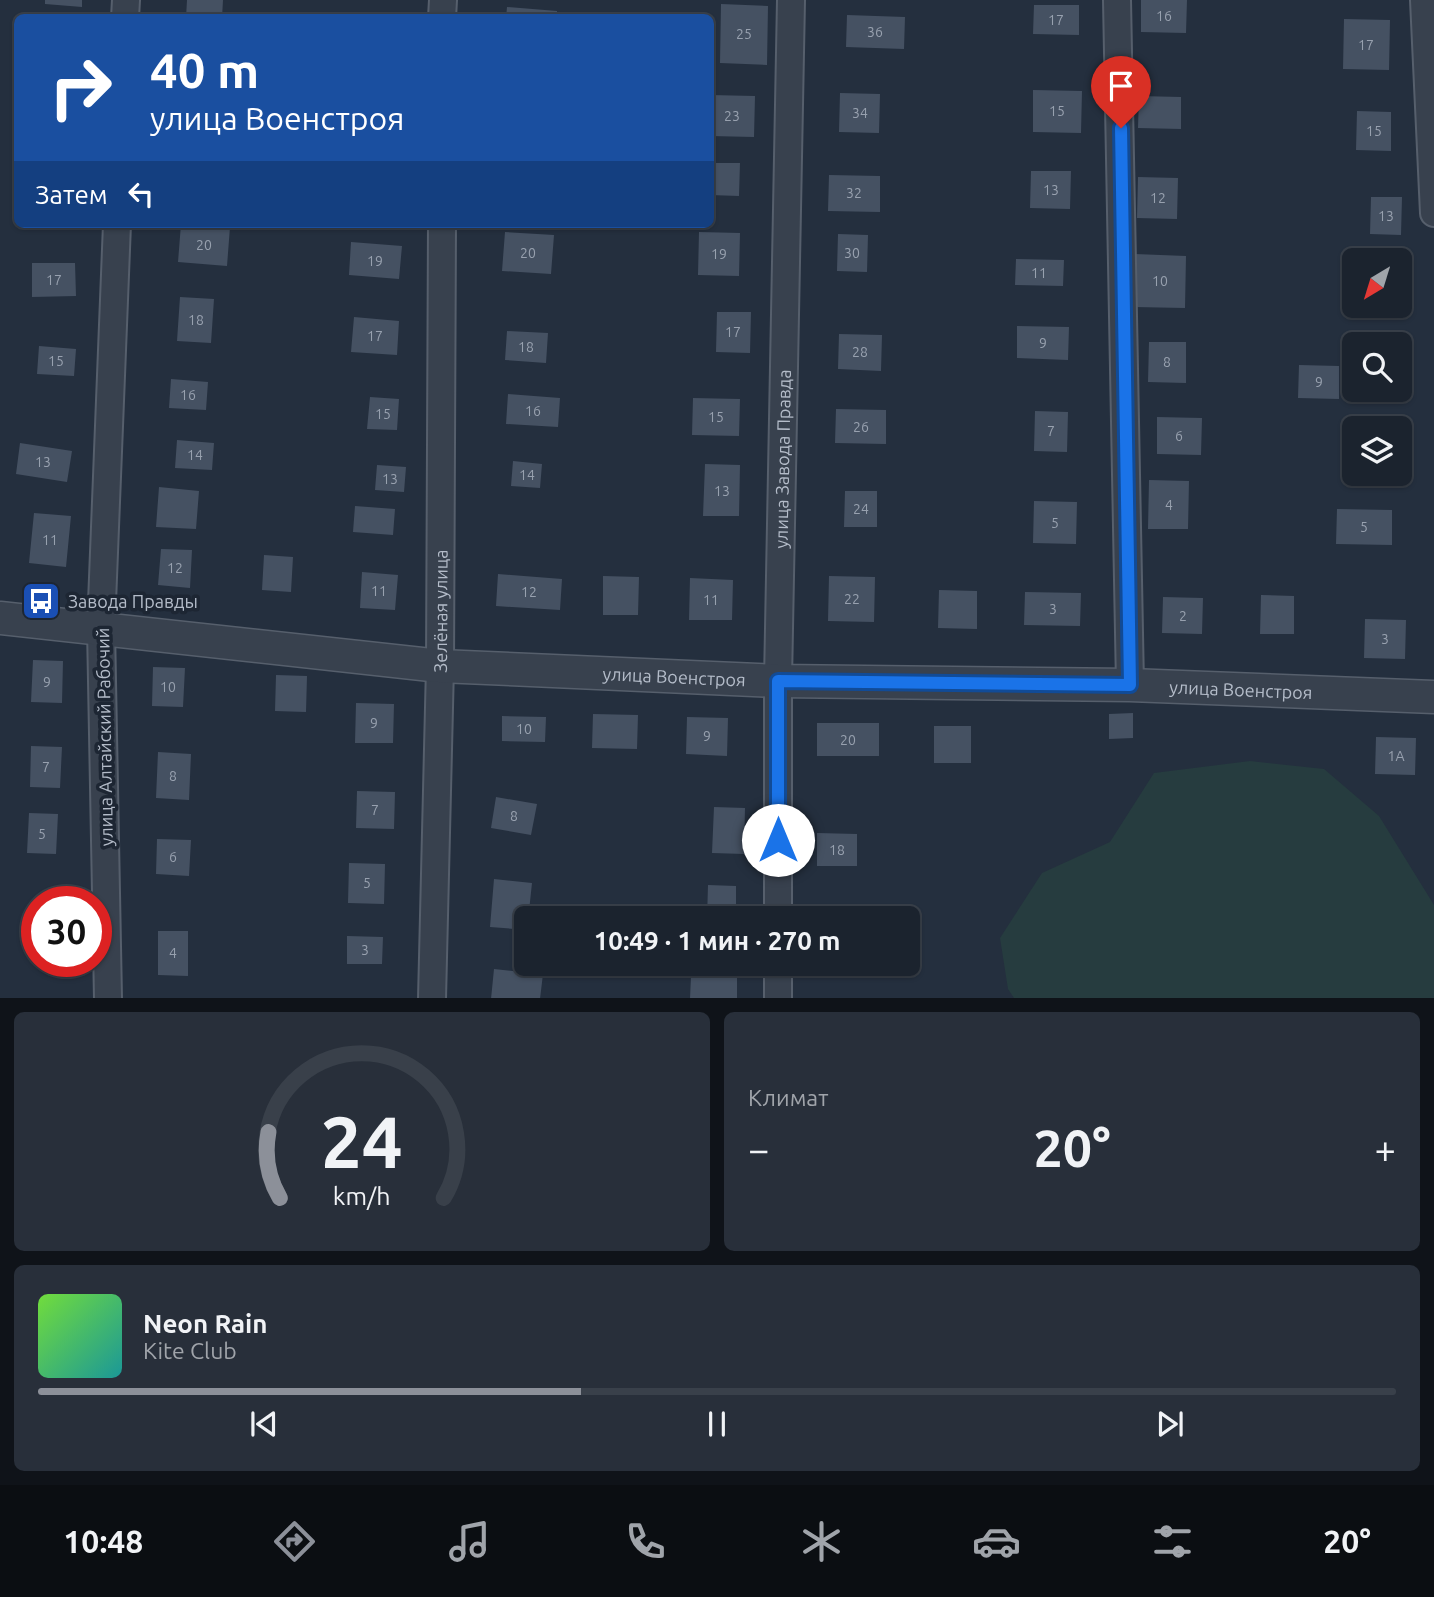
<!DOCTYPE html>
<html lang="ru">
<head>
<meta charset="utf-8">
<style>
  body { margin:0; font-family:Ubuntu,sans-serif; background:#282f3a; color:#f1f3f6; height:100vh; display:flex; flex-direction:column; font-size:26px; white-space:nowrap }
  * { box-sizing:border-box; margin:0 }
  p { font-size:23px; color:#a0a4aa }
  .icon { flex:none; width:38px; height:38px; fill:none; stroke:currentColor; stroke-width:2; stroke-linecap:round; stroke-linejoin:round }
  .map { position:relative; height:998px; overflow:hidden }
  .side { display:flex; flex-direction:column; gap:14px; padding:14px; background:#0f1319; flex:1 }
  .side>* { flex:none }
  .guide { position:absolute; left:14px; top:14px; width:700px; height:214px; border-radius:10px; box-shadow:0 2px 5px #0004,0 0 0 2px #39404a; background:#1a4fa0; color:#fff; overflow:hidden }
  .needle { width:46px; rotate:218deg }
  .buttons { position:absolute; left:1342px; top:248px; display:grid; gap:14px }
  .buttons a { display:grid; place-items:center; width:70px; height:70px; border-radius:10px; background:#1b232e; box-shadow:0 2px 5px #0004,0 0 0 2px #39404a; font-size:35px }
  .speed { position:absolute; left:21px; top:886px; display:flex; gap:14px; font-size:35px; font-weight:700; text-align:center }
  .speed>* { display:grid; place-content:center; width:91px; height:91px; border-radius:50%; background:#1b232e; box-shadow:0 2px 5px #0004,0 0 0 2px #39404a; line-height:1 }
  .speed .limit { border:10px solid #d22; background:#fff; color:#111 }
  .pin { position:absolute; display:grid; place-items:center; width:60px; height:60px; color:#fff; margin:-72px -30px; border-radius:50% 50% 50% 0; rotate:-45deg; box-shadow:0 0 7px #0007 }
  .pin .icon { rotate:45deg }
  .me { position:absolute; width:77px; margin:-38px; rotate:0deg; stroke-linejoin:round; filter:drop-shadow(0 0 5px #0008) }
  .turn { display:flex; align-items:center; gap:24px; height:147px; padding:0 21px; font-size:32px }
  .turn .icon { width:91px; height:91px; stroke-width:2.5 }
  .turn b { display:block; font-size:49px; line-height:60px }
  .then { display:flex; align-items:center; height:66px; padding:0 21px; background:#0003; gap:14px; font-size:26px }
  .big { font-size:52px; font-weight:700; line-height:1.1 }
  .side .card { flex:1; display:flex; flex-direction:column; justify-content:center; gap:10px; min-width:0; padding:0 24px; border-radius:10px; background:#282f3a }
  .side .dial { align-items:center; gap:0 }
  .dial svg { height:182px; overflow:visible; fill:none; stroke:#39404a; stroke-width:7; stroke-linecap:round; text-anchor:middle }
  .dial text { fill:#f1f3f6; stroke:none }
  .song { display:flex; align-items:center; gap:21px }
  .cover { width:84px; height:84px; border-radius:10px; background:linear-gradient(135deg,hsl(100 70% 55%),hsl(180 70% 35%)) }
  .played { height:7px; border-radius:4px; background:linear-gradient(90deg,#8c9099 40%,#39404a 40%) }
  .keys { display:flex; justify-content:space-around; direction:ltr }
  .heat { display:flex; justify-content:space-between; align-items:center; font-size:38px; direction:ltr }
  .side .tiles { flex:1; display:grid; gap:14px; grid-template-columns:1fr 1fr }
  .card:last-child { grid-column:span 2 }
  .trip { position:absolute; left:514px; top:906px; width:406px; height:70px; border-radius:10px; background:#1b232e; box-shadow:0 2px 5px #0004,0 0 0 2px #39404a; font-weight:700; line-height:70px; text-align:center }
  .tabs { display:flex; height:112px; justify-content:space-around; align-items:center; background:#0b0e12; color:#a0a4aa }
  .tabs .icon { width:49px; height:49px }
  .tabs .current { color:#8c9099 }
  .tabs b { font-size:32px; color:#f1f3f6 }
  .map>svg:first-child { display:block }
</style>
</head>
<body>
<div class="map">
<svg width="1434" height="999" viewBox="0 0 1434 999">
  <rect width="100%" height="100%" fill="#242f3e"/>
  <path fill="#263c3f" d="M1250 761 1324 769 1379 816 1434 905V998H1014L1008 989 1000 938 1042 873 1110 842 1154 773Z"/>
  <path fill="#455162" d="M45 0H82V7L45 4Z
    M187 0H223L222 18H186Z
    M1141 0H1187L1186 33 1141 32Z
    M721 4 768 6 767 65 720 63Z
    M1034 5H1079V35L1033 34Z
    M507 7 557 11V18H506Z
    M847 15 905 17 904 49 846 47Z
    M1344 19 1390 20 1389 70 1343 69Z
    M1033 90 1082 91 1081 133 1033 132Z
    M840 93 880 94 879 133 839 132Z
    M710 95 755 96 754 137 710 136Z
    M1139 96 1181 97V129L1138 128Z
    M1357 111 1391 112V151L1356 150Z
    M710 163H740L739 196 710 195Z
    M1031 171H1071L1070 209 1030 208Z
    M829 175 880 176V212L828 211Z
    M1138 177 1178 178 1177 219 1137 218Z
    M1371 197H1402L1401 235 1370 234Z
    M47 224H82L81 229 46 226Z
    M181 224 230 227 227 266 178 262Z
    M505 232 554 235 551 274 502 271Z
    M699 232 740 233 739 276 698 275Z
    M838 234 868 235 867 272 837 271Z
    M351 242 402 246 399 279 349 275Z
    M1135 254 1186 256 1185 308 1134 307Z
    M1016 259 1064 260 1063 286 1015 285Z
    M32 263H75L76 296 32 297Z
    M180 297 214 299 211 343 177 341Z
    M717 312H751L750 353 716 352Z
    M354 317 399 321 397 355 351 352Z
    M1017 326 1069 327 1068 360 1017 358Z
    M507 331 548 333 546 363 505 360Z
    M839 334 882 335 881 371 838 369Z
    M1149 342H1186V383L1148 382Z
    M39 346 76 349 74 376 37 374Z
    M1299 365 1339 366V399L1298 398Z
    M171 379 208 382 206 410 169 408Z
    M508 394 560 398 558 427 506 424Z
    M370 397 399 399 397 430 367 429Z
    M693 398 740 399 739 436 692 435Z
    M836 409 886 410V444L835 443Z
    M1035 411 1068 412 1067 452 1034 451Z
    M1157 417 1202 418 1201 455 1157 454Z
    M1357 424 1401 425V429H1357Z
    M177 440 214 443 212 470 175 468Z
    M20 443 72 451 67 482 16 474Z
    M513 461 542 464 540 488 511 486Z
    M705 464 740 465 739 516H703Z
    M377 465 406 467 404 492 375 490Z
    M1149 480 1189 481 1188 529H1148Z
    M159 487 199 491 196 529 156 527Z
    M845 491H877V527H844Z
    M1034 501 1077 502 1076 544 1033 543Z
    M355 506 395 509 393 535 353 532Z
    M1337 509 1392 510V545L1336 544Z
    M34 513 71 516 66 567 29 563Z
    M161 549 192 550 190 588 158 585Z
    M264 555 293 557 291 592 262 590Z
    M362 572 398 575 395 610 360 608Z
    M498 574 562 579 560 610 496 606Z
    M603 576 639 577 638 615H603Z
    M829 576 875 577 874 622 828 621Z
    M690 578 733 580 732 620H689Z
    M939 590 977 591V629L938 628Z
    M1025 592 1081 593 1080 626 1024 625Z
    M1261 595 1294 596V634H1260Z
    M1163 597 1203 598 1202 634 1162 633Z
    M1365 619 1406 620 1405 659 1364 658Z
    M33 660 63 661 62 703 31 702Z
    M153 667 185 668 183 707 152 706Z
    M276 675 307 676 306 712 275 711Z
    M356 703 394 704 393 743H355Z
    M1133 713V738L1109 739V714Z
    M593 714 638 715 637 749 592 748Z
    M502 716 546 717 545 742 502 741Z
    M687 717 728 718 727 756 686 754Z
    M817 723H879V756H817Z
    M934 726H971V763H934Z
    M1376 737 1416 738 1415 775 1375 774Z
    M31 746 62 747 60 788 30 787Z
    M158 752 191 754 189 800 156 798Z
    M357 791 395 792 394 829 356 828Z
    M496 797 537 804 531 835 491 828Z
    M714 807 745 808 744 854 712 853Z
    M29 813 58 814 56 854 27 853Z
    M817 833 857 834V866H817Z
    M157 839 191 840 189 876 156 874Z
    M349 863 385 864 384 904 348 903Z
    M494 879 532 883 527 930 490 927Z
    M708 885 736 886V919H707Z
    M29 914 37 915V948H28Z
    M158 931H188V976L158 975Z
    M347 936 383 937 382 964H347Z
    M494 969 543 974 540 999H491Z
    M691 976 737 977V999H690Z"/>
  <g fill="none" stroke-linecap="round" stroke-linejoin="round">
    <defs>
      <g id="minor">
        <path d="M1117 0 1130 685"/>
        <path d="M1424 0 1434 213"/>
        <path d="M125 18 126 0"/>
        <path d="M442 18 443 0"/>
        <path id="s1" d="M778 919V681L791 0"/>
        <path d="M778 964V999"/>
        <path d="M108 999 101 628 117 224"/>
        <path id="s2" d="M432 999 440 666 442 224"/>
      </g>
      <g id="tertiary">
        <path id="s3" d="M0 618 440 666 778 681 1130 685 1434 697"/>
      </g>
    </defs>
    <use href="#minor" stroke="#565f6c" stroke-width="30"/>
    <use href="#tertiary" stroke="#565f6c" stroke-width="35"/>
    <use href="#minor" stroke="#38414e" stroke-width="26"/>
    <use href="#tertiary" stroke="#38414e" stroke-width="32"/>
  </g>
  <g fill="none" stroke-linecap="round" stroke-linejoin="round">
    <defs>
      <path id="route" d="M778 840V681L1130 685 1121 128"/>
    </defs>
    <use href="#route" stroke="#114b97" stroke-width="18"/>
    <use href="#route" stroke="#1a73e8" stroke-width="12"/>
  </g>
  <defs>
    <symbol id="bus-square" viewBox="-11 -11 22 22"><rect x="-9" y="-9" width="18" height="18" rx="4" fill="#1a4fb4" stroke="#1d2633"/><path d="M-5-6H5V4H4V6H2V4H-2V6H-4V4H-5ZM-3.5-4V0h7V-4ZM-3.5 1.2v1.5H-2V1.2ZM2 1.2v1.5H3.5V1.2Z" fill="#fff"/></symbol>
  </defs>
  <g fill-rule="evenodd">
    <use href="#bus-square" x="19" y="579" width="44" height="44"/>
  </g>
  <g text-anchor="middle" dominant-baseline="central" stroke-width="7" stroke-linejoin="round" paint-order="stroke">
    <g font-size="14" fill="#98a1af">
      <text x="1164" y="16">16</text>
      <text x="1056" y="20">17</text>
      <text x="875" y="32">36</text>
      <text x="744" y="34">25</text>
      <text x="1366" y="45">17</text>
      <text x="1057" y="111">15</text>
      <text x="860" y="113">34</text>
      <text x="732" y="116">23</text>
      <text x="1374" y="131">15</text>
      <text x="1051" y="190">13</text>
      <text x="854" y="193">32</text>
      <text x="1158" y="198">12</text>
      <text x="1386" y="216">13</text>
      <text x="204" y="245">20</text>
      <text x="528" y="253">20</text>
      <text x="852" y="253">30</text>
      <text x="719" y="254">19</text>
      <text x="375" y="261">19</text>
      <text x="1039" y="273">11</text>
      <text x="54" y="280">17</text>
      <text x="1160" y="281">10</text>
      <text x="196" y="320">18</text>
      <text x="733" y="332">17</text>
      <text x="375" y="336">17</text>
      <text x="1043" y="343">9</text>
      <text x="526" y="347">18</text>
      <text x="860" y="352">28</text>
      <text x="56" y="361">15</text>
      <text x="1167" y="362">8</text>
      <text x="1319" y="382">9</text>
      <text x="188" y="395">16</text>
      <text x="533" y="411">16</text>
      <text x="383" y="414">15</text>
      <text x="716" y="417">15</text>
      <text x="861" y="427">26</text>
      <text x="1051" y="431">7</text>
      <text x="1179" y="436">6</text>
      <text x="195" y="455">14</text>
      <text x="43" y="462">13</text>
      <text x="527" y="475">14</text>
      <text x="390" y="479">13</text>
      <text x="722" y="491">13</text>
      <text x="1169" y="505">4</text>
      <text x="861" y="509">24</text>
      <text x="1055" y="523">5</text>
      <text x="1364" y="527">5</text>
      <text x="50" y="540">11</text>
      <text x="175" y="568">12</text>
      <text x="379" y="591">11</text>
      <text x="529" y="592">12</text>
      <text x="852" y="599">22</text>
      <text x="711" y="600">11</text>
      <text x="1053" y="609">3</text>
      <text x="1183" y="616">2</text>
      <text x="1385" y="639">3</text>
      <text x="47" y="682">9</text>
      <text x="168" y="687">10</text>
      <text x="374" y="723">9</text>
      <text x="524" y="729">10</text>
      <text x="707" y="736">9</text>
      <text x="848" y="740">20</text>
      <text x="1396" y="756">1А</text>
      <text x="46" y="767">7</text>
      <text x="173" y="776">8</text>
      <text x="375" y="810">7</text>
      <text x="514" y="816">8</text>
      <text x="42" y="834">5</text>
      <text x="837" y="850">18</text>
      <text x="173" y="857">6</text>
      <text x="367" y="883">5</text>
      <text x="365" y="950">3</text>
      <text x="173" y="953">4</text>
    </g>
    <g font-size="18" fill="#b4bcc9" stroke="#1d2633">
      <text stroke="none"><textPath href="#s1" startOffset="460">улица Завода Правда</textPath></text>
      <text stroke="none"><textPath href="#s2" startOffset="388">Зелёная улица</textPath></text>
      <text stroke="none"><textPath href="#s3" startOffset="677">улица Военстроя</textPath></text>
      <text stroke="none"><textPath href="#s3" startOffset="1244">улица Военстроя</textPath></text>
      <text transform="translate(104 737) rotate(-91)">улица Алтайский Рабочий</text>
    </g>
    <g font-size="18" fill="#b4bcc9" stroke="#1d2633" text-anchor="start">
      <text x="68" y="601">Завода Правды</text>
    </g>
  </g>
</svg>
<div class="buttons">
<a><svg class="needle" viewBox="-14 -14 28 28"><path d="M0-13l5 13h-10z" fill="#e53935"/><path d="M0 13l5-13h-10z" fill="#a0a4aa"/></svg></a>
<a><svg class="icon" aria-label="search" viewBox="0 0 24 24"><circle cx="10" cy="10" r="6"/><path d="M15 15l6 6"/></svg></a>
<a><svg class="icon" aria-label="layers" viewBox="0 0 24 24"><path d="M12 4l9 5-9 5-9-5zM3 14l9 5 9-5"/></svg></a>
</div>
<div class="speed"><div class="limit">30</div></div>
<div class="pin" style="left:1121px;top:128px;background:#d93025"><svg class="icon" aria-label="arrive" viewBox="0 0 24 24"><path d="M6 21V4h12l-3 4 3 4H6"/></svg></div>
<svg class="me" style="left:778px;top:840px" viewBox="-20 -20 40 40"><circle r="19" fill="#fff"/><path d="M0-13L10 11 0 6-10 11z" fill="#1a73e8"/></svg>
<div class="trip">10:49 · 1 мин · 270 m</div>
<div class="guide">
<div class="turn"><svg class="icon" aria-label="right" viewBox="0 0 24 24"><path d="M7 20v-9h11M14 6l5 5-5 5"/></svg><div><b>40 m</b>улица Военстроя</div></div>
<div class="then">Затем<svg class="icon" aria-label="left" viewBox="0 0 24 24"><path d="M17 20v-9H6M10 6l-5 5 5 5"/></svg></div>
</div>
</div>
<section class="side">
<div class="tiles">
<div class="card dial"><svg viewBox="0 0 100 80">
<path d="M14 69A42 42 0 1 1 86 69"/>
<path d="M14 69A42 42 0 0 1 9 40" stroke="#8c9099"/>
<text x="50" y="56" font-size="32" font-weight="700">24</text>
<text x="50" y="72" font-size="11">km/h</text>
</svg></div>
<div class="card"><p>Климат</p>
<div class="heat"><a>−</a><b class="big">20°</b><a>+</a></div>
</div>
<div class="card">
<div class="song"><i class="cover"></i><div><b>Neon Rain</b><p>Kite Club</p></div></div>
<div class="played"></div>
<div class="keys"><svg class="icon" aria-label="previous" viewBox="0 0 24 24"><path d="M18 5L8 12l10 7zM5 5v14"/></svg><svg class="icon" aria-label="pause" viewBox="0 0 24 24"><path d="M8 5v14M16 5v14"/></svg><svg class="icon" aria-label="next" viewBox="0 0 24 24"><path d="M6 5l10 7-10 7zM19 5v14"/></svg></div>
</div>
</div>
</section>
<nav class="tabs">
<b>10:48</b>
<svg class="icon current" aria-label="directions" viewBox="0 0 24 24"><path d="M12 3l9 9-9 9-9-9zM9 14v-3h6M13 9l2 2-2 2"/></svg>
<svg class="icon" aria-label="music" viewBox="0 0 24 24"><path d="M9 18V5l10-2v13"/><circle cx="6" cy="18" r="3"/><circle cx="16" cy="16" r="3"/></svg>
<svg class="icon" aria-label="phone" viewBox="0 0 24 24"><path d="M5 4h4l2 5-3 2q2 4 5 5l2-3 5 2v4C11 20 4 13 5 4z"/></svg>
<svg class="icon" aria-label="climate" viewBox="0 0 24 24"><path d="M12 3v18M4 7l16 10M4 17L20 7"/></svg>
<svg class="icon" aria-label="car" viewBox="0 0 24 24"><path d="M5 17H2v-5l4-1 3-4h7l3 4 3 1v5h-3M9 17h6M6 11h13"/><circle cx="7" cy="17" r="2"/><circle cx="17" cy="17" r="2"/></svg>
<svg class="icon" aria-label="filters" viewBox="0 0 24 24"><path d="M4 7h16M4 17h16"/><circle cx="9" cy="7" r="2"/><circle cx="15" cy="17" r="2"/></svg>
<b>20°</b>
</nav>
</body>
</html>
